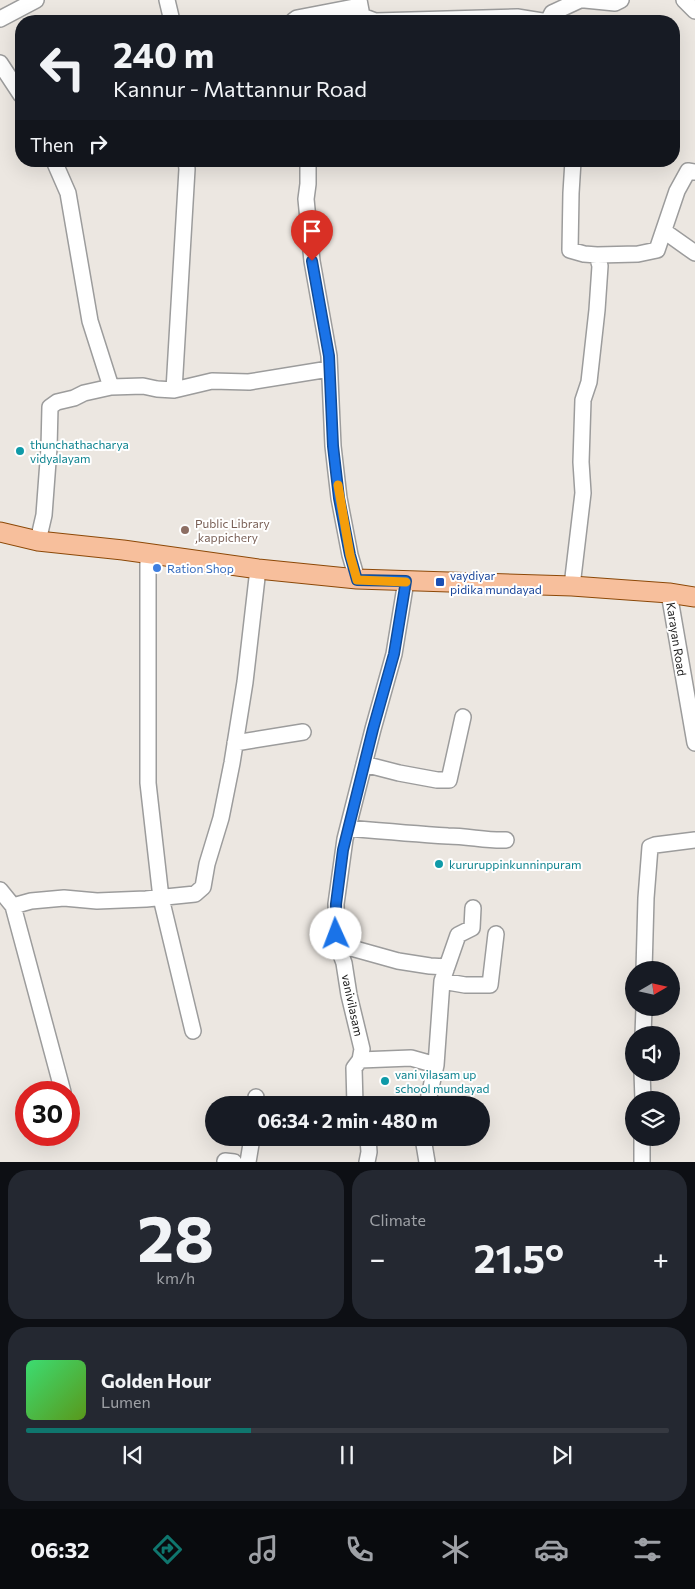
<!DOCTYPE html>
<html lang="en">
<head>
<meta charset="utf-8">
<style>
  body { margin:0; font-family:Commissioner,sans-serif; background:#242831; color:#f1f3f6; height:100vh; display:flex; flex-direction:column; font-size:19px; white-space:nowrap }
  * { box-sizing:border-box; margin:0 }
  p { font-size:16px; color:#9ea1a6 }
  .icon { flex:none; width:28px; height:28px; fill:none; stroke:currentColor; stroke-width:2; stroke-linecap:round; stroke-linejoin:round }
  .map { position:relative; height:1162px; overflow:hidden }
  .panel { display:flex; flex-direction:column; gap:8px; padding:8px; background:#0d0f14; flex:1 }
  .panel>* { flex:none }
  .top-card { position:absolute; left:15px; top:15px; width:665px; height:152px; border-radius:20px; box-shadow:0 5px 20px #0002; background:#171b24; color:#f1f3f6; overflow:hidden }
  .needle { width:32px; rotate:81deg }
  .fabs { position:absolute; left:625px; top:961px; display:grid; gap:10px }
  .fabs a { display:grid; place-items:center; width:55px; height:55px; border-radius:50%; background:#171b24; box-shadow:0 5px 20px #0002; font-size:25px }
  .speed { position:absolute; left:15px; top:1081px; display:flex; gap:10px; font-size:25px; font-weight:700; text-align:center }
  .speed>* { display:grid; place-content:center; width:65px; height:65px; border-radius:50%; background:#171b24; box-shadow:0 5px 20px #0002; line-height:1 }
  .speed .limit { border:8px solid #d22; background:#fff; color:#111 }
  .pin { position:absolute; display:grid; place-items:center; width:42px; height:42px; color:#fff; margin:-51px -21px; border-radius:50% 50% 50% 0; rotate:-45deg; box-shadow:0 0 5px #0007 }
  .pin .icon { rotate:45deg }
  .me { position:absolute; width:55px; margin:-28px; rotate:358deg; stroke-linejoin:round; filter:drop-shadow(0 0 4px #0008) }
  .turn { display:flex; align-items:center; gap:18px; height:105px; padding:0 15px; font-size:22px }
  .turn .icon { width:65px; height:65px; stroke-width:2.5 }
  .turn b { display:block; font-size:35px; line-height:42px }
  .then { display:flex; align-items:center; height:48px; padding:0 15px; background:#0003; gap:10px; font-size:19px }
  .big { font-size:38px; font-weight:700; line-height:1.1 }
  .panel .widget { flex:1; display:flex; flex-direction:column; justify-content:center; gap:8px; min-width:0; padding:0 18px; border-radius:20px; background:#242831 }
  .panel .dial { align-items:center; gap:0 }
  .dial b { font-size:65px; line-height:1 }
  .song { display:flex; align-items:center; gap:15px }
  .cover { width:60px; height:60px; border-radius:8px; background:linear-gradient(135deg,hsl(140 70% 55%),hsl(90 70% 35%)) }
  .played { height:5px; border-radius:2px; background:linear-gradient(90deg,#0f766e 35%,#363941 35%) }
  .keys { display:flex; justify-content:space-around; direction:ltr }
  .heat { display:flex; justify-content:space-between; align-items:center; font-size:28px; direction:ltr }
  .panel .tiles { flex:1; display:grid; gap:8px; grid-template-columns:1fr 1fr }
  .widget:last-child { grid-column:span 2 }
  .trip { position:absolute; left:205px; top:1096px; width:285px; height:50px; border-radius:25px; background:#171b24; box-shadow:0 5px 20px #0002; font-weight:700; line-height:50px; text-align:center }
  .tabs { display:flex; height:80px; justify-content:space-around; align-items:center; background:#090b0e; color:#9ea1a6 }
  .tabs .icon { width:35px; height:35px }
  .tabs .selected { color:#0f766e }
  .tabs b { font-size:22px; color:#f1f3f6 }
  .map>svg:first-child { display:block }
</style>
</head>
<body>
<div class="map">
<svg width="695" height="1162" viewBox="0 0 695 1162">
  <rect width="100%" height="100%" fill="#ece7e1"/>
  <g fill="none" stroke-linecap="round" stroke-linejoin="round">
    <defs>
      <path id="minor" d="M167 0 172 21
        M359 0 362 16 375 21 517 17 542 21
        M585 0 615 3 621 0
        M684 0 695 11
        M0 19 36 0
        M293 21 297 18 360 6
        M548 21 552 13 580 0
        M0 63 21 95
        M54 161 68 193 90 321 111 387
        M308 161V184L306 199 312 261 329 356 333 446 339 498 350 555 357 579
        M664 231 695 253
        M597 255 638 254 657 250 677 191 688 171 695 172
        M174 390 187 169 186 161
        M38 541 44 515 49 448 50 407 57 402 74 398 84 393 111 387 143 386 157 389 174 390 212 381 249 382 329 369
        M148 554V783L161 898 193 1031
        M572 586 583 493 581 462 583 400 589 382 597 310 600 266 597 255 584 254 570 250 571 193 573 161
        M669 593 695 743
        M235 743 303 732
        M364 764 399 773 437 780H449L463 717
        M348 828C381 831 415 834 448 836 468 836 487 841 506 840
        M0 890 13 906
        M337 944 398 961 430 966 447 967
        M644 970 646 898 650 847 655 845 695 840
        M442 981 465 985H490L496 934
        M643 1035 644 1008
        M360 1060 411 1058 436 1065
        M642 1072 643 1100
        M63 1092 13 906 31 901 64 898 97 901 146 899 195 894 203 887 207 864 221 818 232 763 245 682 258 569
        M256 1105V1097
        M355 1105 354 1068 360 1060 362 1049 349 995 344 963 337 944 336 904 345 839 373 729 394 654 406 581
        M427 1105 436 1065 442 981 458 935 472 928 473 908
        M69 1116 70 1123
        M423 1138 427 1162
        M225 1161 234 1162
        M248 1162 252 1138
        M367 1162 369 1152 368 1138
        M642 1162V1138"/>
      <path id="major" d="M0 532 38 541 123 550 258 569 357 579 572 586 669 593 695 597"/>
    </defs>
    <use href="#minor" stroke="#9c9c9c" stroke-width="18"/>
    <use href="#major" stroke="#8c4807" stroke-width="21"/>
    <use href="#minor" stroke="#fff" stroke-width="15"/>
    <use href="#major" stroke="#f7bf9c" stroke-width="19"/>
  </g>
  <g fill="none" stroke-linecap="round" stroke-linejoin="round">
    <defs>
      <path id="route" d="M312 261 329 356 333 446 339 498 350 555 357 580 406 581 394 654 373 729 343 850 336 904V934"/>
    </defs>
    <use href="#route" stroke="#114b97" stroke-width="12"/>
    <use href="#route" stroke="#1a73e8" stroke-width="9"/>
    <path stroke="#f59e0b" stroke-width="9" d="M338 485 350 555 357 580 406 582"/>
  </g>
  <g fill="#0f9aa8" stroke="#fff" stroke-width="2">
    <circle cx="20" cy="451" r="5"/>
    <circle cx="439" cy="864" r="5"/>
    <circle cx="385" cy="1081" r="5"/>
  </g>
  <circle fill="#8d6e63" stroke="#fff" stroke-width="2" cx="185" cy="530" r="5"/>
  <circle fill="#3f7fe0" stroke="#fff" stroke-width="2" cx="157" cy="568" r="5"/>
  <rect fill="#1a4fb4" stroke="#fff" stroke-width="2" x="435" y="577" width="10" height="10" rx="2.5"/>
  <g text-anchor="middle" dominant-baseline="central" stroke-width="4" stroke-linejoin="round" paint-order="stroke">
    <g font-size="12" fill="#0d838f" stroke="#fff" text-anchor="start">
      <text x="30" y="444">thunchathacharya<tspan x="30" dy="14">vidyalayam</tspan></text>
      <text x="449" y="864">kururuppinkunninpuram</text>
      <text x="395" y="1074">vani vilasam up<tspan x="395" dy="14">school mundayad</tspan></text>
    </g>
    <g font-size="12" fill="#785e54" stroke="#fff" text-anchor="start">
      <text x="195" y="523">Public Library<tspan x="195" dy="14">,kappichery</tspan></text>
    </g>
    <g font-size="12" fill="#366cbe" stroke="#fff" text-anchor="start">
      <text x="167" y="568">Ration Shop</text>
    </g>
    <g font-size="12" fill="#164399" stroke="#fff" text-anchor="start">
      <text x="450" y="575">vaydiyar<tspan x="450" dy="14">pidika mundayad</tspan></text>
    </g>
    <g font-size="12" fill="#1b1b1b" stroke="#fff">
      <text transform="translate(677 639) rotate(81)">Karayan Road</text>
      <text transform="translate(353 1005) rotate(78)">vanivilasam</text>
    </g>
  </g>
</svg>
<div class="fabs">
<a><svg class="needle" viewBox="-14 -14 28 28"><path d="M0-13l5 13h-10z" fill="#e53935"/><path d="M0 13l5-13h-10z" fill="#9ea1a6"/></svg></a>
<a><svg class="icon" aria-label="sound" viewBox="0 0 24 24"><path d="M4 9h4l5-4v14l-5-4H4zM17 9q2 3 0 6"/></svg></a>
<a><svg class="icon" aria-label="layers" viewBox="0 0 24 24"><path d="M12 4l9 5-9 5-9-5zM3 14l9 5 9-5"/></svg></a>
</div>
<div class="speed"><div class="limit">30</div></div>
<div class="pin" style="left:312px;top:261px;background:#d93025"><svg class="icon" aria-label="arrive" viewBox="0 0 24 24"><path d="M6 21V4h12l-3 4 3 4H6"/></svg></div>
<svg class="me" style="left:336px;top:934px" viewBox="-20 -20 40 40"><circle r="19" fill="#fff"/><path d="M0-13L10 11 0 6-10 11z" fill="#1a73e8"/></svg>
<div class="trip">06:34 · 2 min · 480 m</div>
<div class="top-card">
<div class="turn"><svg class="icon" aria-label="left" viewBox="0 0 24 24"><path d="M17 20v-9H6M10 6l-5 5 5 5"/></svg><div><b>240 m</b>Kannur - Mattannur Road</div></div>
<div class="then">Then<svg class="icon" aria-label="right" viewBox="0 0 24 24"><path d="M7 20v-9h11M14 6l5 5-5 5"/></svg></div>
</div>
</div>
<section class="panel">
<div class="tiles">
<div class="widget dial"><b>28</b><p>km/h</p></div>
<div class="widget"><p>Climate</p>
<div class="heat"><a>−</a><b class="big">21.5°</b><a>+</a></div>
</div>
<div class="widget">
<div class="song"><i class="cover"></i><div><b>Golden Hour</b><p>Lumen</p></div></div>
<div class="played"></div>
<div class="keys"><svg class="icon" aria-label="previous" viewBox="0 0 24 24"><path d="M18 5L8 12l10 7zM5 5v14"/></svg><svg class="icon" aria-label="pause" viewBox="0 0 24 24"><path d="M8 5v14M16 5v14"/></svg><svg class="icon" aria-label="next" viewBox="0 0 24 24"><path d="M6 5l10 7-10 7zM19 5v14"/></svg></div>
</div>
</div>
</section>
<nav class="tabs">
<b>06:32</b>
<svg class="icon selected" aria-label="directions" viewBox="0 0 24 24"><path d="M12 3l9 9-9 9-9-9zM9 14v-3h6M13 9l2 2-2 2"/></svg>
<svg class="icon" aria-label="music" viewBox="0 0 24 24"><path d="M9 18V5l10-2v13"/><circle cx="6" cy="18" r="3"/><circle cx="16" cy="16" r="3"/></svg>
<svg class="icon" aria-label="phone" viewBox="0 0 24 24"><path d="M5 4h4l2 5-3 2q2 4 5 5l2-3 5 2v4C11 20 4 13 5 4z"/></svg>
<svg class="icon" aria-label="climate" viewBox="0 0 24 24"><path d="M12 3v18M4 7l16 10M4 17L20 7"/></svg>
<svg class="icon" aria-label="car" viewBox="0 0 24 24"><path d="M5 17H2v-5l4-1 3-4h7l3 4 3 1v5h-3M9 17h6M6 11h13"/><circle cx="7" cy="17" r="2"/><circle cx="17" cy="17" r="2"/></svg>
<svg class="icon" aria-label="filters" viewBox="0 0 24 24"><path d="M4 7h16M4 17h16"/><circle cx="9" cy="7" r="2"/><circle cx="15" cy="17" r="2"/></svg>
</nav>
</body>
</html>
